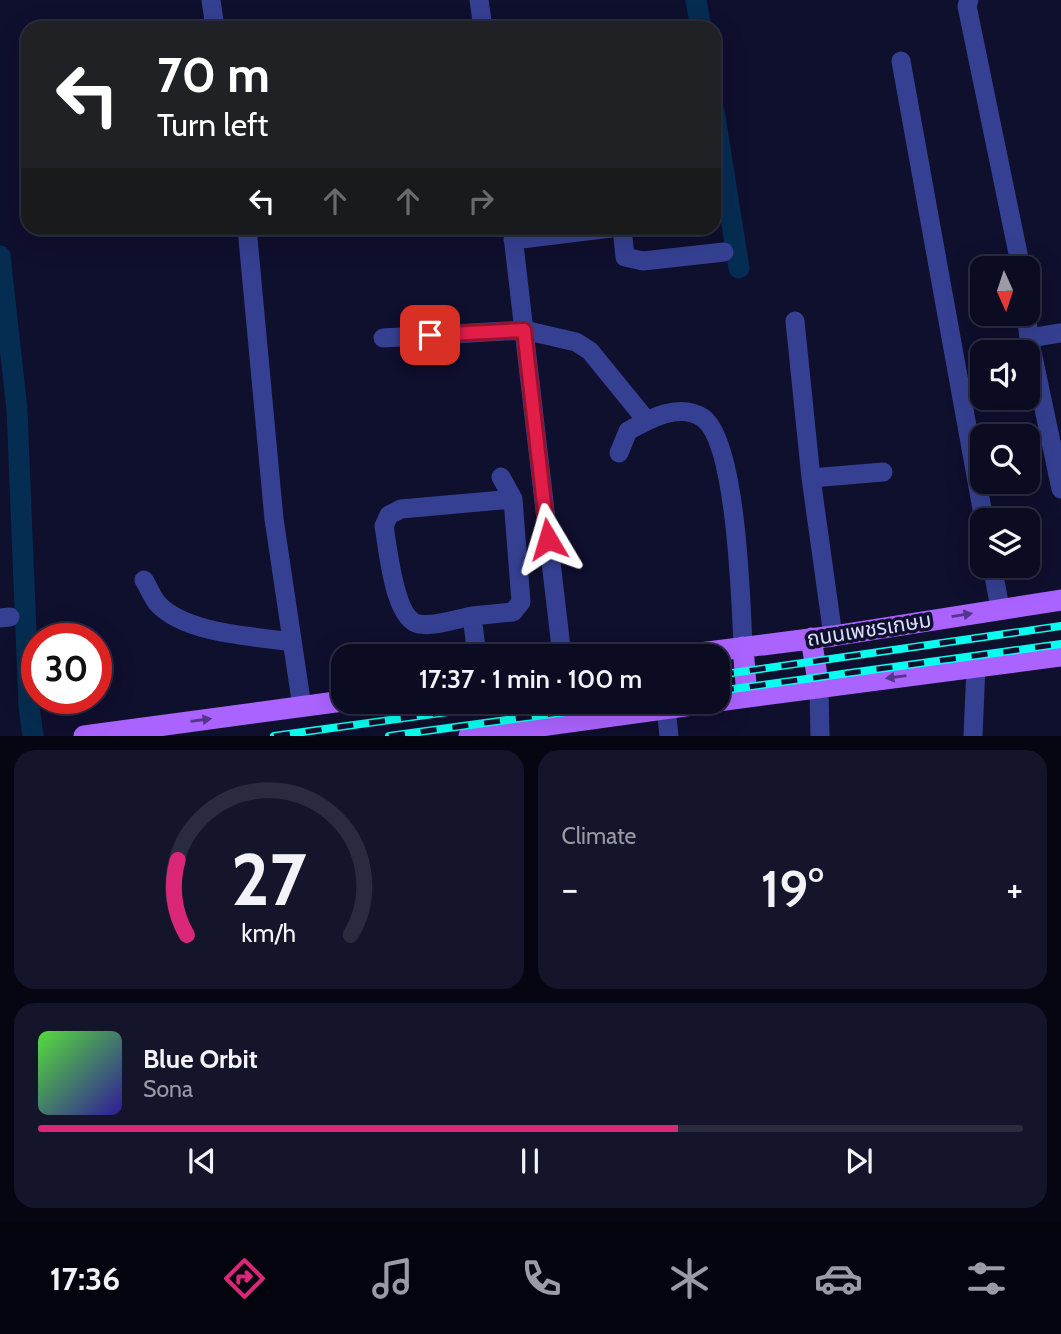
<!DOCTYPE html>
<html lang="en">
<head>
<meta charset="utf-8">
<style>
  body { margin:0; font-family:Cabin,"Noto Sans Thai",sans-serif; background:#14142a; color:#f1f3f6; height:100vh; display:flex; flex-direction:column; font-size:26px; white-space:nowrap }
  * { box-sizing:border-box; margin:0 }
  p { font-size:23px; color:#9a9ba5 }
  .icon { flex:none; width:38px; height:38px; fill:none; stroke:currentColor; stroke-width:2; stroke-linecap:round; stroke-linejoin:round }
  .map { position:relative; height:736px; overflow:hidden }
  .drawer { display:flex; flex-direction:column; gap:14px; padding:14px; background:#060613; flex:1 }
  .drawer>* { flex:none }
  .banner { position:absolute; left:21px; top:21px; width:700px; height:214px; border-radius:21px; box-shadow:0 7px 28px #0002,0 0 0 2px #2b2b40; background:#202124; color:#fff; overflow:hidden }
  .needle { width:46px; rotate:177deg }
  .controls { position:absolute; left:970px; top:256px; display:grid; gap:14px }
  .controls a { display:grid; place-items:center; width:70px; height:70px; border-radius:14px; background:#0b0b22; box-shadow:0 7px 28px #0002,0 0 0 2px #2b2b40; font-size:35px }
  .speed { position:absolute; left:21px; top:623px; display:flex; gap:14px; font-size:35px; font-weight:700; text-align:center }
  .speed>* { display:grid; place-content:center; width:91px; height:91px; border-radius:50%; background:#0b0b22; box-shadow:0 7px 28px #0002,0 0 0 2px #2b2b40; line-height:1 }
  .speed .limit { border:10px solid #d22; background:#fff; color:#111 }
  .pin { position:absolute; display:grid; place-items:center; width:60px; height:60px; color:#fff; margin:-30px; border-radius:14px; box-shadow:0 4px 10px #0006 }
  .me { position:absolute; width:77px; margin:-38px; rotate:353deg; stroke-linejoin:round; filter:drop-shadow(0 0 5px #0008) }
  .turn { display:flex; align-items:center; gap:24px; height:147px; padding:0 21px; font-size:32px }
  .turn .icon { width:91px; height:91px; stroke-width:2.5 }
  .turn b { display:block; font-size:49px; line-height:60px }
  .lanes { display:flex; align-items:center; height:66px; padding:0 21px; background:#0003; justify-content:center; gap:35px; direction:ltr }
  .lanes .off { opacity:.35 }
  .big { font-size:52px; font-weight:600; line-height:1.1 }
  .drawer .widget { flex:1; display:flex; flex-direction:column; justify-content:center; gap:10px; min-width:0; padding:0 24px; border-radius:21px; background:#14142a }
  .drawer .dial { align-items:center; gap:0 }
  .dial svg { height:182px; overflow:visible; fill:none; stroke:#2b2b40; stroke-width:7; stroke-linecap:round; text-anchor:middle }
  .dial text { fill:#f1f3f6; stroke:none }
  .song { display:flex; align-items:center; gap:21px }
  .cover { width:84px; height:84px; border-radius:10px; background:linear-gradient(135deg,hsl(110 70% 55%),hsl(250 70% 35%)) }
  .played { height:7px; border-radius:4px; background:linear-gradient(90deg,#db2777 65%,#2b2b40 65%) }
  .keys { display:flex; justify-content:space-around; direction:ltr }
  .heat { display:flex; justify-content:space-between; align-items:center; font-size:38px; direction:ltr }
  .drawer .tiles { flex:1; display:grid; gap:14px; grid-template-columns:1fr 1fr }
  .widget:last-child { grid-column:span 2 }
  .trip { position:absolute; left:331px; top:644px; width:399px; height:70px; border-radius:21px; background:#0b0b22; box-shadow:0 7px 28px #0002,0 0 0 2px #2b2b40; font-weight:600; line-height:70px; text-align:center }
  .dock { display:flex; height:112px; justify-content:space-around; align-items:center; background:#04040e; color:#9a9ba5 }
  .dock .icon { width:49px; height:49px }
  .dock .active { color:#db2777 }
  .dock b { font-size:32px; color:#f1f3f6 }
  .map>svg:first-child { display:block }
</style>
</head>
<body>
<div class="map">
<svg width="1061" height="736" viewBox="0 0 1061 736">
  <rect width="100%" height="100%" fill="#0f0f2e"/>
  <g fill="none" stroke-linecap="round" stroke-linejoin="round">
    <path stroke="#052d51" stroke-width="21" d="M696 0 701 28
      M714 111 739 268
      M0 256 17 410 29 706 33 736"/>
    <path stroke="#354092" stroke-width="19" d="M211 0 215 28
      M479 0 483 28
      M969 0 967 6 1021 268
      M901 61 984 520
      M247 228 274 519 302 707
      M512 228 562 656
      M622 228 625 257 643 261 724 252
      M513 240 611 228
      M1026 313 1029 338 1061 489
      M795 321 811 478 833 636
      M383 338 524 330 576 342 590 351 647 421
      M1029 338 1061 333
      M619 453 628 431C649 419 679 402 703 418 737 443 741 603 743 647
      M811 478 883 472
      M992 565 1000 608
      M144 580C149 588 152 597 158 604 186 634 254 636 292 642
      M472 616C456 619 435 627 419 624 394 620 388 548 384 526L389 515 401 509 513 499
      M0 618 10 617
      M477 656 472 616 513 612 521 602 513 499 501 477
      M819 688 820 736
      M666 708 669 736
      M973 736 976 666"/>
    <path stroke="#ab63ff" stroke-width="21" d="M811 638 819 688
      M743 647 747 697
      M676 656 833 636 1061 600
      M718 701 1061 656
      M84 736 343 701
      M469 736 714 702"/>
    <defs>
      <path id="rail" d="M718 675 1061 626
        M718 691 1061 644
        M274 736 521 702
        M389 736 640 702"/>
    </defs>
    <use href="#rail" stroke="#08fff0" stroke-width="8"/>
    <use href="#rail" stroke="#0f0f2e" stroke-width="5" stroke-dasharray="16" stroke-linecap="butt"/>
  </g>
  <defs><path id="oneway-solid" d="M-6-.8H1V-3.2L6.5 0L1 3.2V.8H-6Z" transform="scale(1.75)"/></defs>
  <g fill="#55358c">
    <use href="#oneway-solid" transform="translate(962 615) rotate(-9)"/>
    <use href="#oneway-solid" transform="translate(896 677) rotate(172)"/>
    <use href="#oneway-solid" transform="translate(201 720) rotate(-8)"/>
  </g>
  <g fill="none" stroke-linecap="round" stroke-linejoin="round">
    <defs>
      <path id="route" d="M430 335 524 330 548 539"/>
    </defs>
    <use href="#route" stroke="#92132f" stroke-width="18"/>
    <use href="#route" stroke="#e11d48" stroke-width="12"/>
  </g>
  <g text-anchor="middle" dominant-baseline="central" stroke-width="7" stroke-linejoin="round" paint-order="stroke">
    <g font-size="21" fill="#dcdeff" stroke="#0f0f2e">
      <text transform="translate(869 629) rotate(-9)">ถนนเพชรเกษม</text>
    </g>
  </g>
</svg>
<div class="controls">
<a><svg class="needle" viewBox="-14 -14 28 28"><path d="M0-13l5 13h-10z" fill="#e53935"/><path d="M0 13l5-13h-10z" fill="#9a9ba5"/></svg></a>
<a><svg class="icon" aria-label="sound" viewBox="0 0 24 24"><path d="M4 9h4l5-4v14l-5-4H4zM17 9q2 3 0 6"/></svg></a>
<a><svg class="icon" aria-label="search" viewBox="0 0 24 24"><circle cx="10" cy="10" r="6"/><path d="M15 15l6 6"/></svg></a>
<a><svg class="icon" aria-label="layers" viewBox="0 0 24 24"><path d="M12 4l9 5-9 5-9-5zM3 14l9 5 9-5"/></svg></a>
</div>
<div class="speed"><div class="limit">30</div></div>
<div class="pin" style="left:430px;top:335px;background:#d93025"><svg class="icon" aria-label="arrive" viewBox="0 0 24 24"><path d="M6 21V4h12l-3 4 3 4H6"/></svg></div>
<svg class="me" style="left:548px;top:539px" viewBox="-20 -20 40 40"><path d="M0-17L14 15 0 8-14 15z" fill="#e11d48" stroke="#fff" stroke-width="4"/></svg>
<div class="trip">17:37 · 1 min · 100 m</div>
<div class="banner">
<div class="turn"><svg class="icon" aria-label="left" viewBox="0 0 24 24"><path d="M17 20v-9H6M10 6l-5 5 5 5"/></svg><div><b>70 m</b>Turn left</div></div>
<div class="lanes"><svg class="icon" aria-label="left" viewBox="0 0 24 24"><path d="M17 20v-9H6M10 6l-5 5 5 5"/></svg><svg class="icon off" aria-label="ahead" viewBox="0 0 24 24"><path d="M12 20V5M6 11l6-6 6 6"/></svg><svg class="icon off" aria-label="ahead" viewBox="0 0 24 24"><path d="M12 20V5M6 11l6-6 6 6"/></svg><svg class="icon off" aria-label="right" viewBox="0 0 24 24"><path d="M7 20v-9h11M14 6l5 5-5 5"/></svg></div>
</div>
</div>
<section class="drawer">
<div class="tiles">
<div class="widget dial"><svg viewBox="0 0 100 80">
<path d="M14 69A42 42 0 1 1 86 69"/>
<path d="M14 69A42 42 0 0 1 10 36" stroke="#db2777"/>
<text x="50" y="56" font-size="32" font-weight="700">27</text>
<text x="50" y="72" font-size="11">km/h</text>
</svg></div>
<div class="widget"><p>Climate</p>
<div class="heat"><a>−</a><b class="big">19°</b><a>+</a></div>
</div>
<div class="widget">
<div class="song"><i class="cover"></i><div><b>Blue Orbit</b><p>Sona</p></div></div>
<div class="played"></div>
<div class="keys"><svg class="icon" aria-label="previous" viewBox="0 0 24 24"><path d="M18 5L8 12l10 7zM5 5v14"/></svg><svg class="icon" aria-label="pause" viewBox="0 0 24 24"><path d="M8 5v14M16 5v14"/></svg><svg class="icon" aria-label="next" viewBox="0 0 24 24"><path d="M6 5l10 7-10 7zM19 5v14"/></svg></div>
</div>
</div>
</section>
<nav class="dock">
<b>17:36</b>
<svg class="icon active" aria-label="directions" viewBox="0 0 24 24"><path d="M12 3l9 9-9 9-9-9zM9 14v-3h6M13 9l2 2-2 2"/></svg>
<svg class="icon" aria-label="music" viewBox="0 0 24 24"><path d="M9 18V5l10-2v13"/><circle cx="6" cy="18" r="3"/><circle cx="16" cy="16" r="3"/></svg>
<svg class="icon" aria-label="phone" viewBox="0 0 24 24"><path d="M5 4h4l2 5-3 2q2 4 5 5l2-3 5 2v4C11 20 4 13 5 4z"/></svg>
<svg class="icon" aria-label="climate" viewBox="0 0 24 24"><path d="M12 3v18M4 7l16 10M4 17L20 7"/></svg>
<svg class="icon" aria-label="car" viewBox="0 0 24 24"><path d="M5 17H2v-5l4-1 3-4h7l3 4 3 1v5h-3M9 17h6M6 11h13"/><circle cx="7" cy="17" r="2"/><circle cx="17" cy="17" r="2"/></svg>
<svg class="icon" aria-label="filters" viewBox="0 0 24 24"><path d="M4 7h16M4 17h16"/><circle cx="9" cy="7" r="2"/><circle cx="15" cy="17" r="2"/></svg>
</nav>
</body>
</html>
